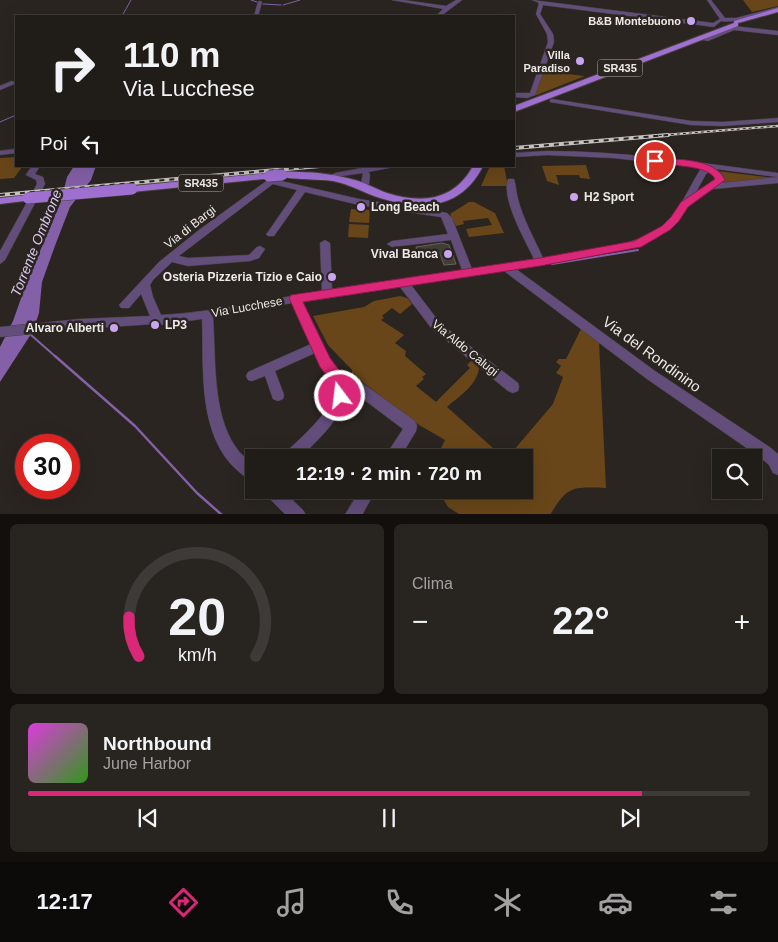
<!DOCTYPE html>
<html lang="it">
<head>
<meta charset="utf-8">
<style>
  body { margin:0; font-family:Helvetica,sans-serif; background:#282521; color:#f1f3f6; height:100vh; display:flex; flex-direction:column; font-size:19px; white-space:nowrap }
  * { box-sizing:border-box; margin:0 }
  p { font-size:16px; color:#a2a1a2 }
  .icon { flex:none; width:28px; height:28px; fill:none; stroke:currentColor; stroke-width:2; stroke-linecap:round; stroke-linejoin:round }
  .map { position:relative; height:514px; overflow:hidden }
  .drawer { display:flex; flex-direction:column; gap:10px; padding:10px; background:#120f0d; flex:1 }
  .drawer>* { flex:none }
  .guide { position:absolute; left:15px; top:15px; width:500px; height:152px; border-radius:0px; box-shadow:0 5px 20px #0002,0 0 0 1px #3d3a37; background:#201c18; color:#f1f3f6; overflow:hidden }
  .controls { position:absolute; left:712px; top:449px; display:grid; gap:10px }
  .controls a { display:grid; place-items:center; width:50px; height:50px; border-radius:0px; background:#201c18; box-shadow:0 5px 20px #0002,0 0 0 1px #3d3a37; font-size:25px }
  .speed { position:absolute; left:15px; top:434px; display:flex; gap:10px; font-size:25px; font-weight:700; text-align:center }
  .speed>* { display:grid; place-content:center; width:65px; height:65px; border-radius:50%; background:#201c18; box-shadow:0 5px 20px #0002,0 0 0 1px #3d3a37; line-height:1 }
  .speed .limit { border:8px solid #d22; background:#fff; color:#111 }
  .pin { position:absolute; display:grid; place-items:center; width:42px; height:42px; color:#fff; margin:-21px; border:2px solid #fff; border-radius:50%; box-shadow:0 1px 5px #0007 }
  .me { position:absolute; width:55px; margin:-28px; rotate:345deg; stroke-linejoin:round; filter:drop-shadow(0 0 4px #0008) }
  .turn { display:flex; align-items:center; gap:18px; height:105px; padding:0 25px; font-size:22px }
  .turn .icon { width:65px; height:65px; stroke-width:2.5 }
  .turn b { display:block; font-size:35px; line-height:42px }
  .then { display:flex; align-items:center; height:48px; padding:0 25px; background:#0003; gap:10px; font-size:19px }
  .big { font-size:38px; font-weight:800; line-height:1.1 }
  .drawer .widget { flex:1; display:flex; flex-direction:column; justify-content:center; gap:8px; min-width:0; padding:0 18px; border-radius:8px; background:#282521 }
  .drawer .dial { align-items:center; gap:0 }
  .dial svg { height:130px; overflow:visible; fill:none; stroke:#3d3a37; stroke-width:7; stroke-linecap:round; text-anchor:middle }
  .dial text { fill:#f1f3f6; stroke:none }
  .song { display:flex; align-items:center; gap:15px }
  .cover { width:60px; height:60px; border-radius:8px; background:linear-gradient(135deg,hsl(300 70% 55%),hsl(110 70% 35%)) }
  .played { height:5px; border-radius:2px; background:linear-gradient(90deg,#db2777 85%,#3d3a37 85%) }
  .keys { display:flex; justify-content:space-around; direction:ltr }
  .heat { display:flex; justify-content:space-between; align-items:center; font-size:28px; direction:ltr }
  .drawer .tiles { flex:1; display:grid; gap:10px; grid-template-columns:1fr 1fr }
  .widget:last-child { grid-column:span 2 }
  .trip { position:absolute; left:245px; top:449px; width:288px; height:50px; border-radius:0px; background:#201c18; box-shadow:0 5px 20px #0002,0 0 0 1px #3d3a37; font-weight:800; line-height:50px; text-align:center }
  .menu { display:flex; height:80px; justify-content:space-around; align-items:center; background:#0d0b0a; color:#a2a1a2 }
  .menu .icon { width:35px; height:35px }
  .menu .active { color:#db2777 }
  .menu b { font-size:22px; color:#f1f3f6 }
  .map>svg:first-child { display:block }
</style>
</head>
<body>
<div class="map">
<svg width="778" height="515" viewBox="0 0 778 515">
  <rect width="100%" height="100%" fill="#2a2520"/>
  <path fill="#684619" d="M743 0H778V6L752 12Z
    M542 71 585 76 534 96Z
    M16 157V166H23L14 178 0 179V158Z
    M586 165 590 179 580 178 579 175H556L559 185 547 181 542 166Z
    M490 166H504L508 186H481Z
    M717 171 775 178 722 183Z
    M469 202H474L495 213 504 233 469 237 466 229 492 225 488 218 463 221 464 224 456 226 450 214Z
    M351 209 370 210 369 223 349 222Z
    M349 224 369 225 368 238 348 237Z
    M400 296 407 298 412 304 400 314 392 308 382 316 384 318 381 320 404 335 395 343 406 351 405 356 426 374 422 377 424 379 416 386 436 402 470 368 467 365 472 360 479 367C478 385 459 396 447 407L503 457H437L445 440 414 422 352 374V370L328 345 313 316 364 307 374 301Z
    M582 327 599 342 606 488C573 487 568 485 550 515L459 514 448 507 438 490H524V458L508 457 553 404 563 377 556 373 561 366 556 362 559 359H566Z"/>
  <path fill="#8460a8" d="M74 166H96L91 180 70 207 56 243 42 282 39 313 33 331 0 382V347L13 321 25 287 61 201 67 177Z"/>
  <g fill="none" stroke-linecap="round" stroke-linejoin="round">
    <path stroke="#8460a8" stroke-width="1" d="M251 0 257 2
      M263 4 281 5
      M283 5 300 0
      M122 16 131 0
      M0 122 16 115"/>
    <path stroke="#8460a8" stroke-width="2" d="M552 264 638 250
      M31 335 56 357"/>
    <path stroke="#8460a8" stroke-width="2.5" d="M55 356 135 426 197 493 222 515"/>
  </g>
  <path fill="#413d37" stroke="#67625d" d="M442 243 449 245 456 264 444 265 439 252 417 254 416 247Z"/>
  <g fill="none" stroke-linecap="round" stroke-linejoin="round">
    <defs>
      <path id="minor" d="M392 0H403L446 6 456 0H462L441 16H436L443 9Z
        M532 0 713 23 720 19 707 0H711L725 18H736L778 7V9C763 13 735 24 721 21L714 27 543 5 540 14 553 34 554 42 535 95 527 98 514 97V93H530L548 42 547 34 536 14 539 3Z
        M260 1 262 2 258 16H254L258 2Z
        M733 26 778 31V35L734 30 708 41 703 40Z
        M12 81 14 82V84L0 90V86Z
        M552 99 691 121 723 122 778 118V122L723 126 691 125 550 102V100Z
        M16 149V153L0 155V151Z
        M547 151C625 151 701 163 778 173V177L716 169 723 175 724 181 722 183 778 177V183L713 189 689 205 672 227 655 239 631 248 516 269 655 371 771 448 778 454V475L773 473 769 465 761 458 647 379 504 271 411 285 440 323 518 383 519 387 518 391 513 393 508 391 432 329 400 287 302 302 329 358 342 374 358 380 415 421 417 426 416 431 400 458H384L403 429 347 387C346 416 319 438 300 458H283L285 453C299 439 341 405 333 383 331 377 325 372 322 367 319 363 317 358 315 353L275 371 284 395 283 399 278 401 273 399 265 376 252 381 248 380 246 376 248 372 311 344 292 303 213 317C216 357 212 412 235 446 240 454 247 459 254 465V482C248 480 243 475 238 471 197 435 204 369 202 319L158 325 154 324 80 329 0 337V327L80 319 150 316 141 294 129 308H121L119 305 159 262 199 230 269 179 278 166H286L277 180 359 199 447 213 452 218 472 269 534 259C525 240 501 199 508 179H514C516 185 516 192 518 199 523 219 534 238 543 258 578 252 642 247 667 222 681 207 689 188 700 170L704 168 613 158 547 155 514 157V153ZM709 172 715 176 716 180 695 194 706 174ZM273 184 297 190 268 232 266 234 268 236H274L305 192 359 205 441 217 448 234 392 241 387 244 392 247 451 240 462 270 332 289 330 243 325 240 320 243 322 291C269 299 215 312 161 315L153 297 150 285 153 280 172 262 188 266 250 261 259 258 265 249 260 246 257 247 249 255 188 258 179 256Z
        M32 166H40L35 174 43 177 45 184 5 260 0 264V251L37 184 36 180 26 175Z
        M373 166H393L389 168 368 172 370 174 369 184 365 187 361 184 363 173 335 177 331 175 335 173Z
        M264 490H282L303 510 306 515H286L266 495Z
        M360 490H376L362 515H345Z"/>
      <path id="major" d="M778 8V12L738 23V26L514 112V106L734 23V21Z
        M473 166H483C461 209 423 211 380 198 364 193 350 184 333 181 322 179 283 180 277 175 282 170 291 172 299 172 317 172 337 175 355 180 366 183 376 189 387 193 422 204 454 201 473 166Z
        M269 173 274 176 273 178 132 192 127 189 132 186Z
        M28 195 32 196 33 198 32 200 0 204V198Z"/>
    </defs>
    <use href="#minor" stroke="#45413c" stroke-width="1"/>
    <use href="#major" stroke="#45413c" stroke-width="2"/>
    <use href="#minor" fill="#634d7b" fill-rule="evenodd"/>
    <use href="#major" fill="#a070d1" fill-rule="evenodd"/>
    <defs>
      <path id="rail-far1" d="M653 136 778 126"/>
      <path id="rail" d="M514 148 668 135
        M0 195 320 166"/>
    </defs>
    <use href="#rail-far1" stroke="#c5c2bf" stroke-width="2.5"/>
    <use href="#rail" stroke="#c5c2bf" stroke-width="4"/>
    <use href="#rail-far1" stroke="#2a2520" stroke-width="1" stroke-dasharray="3" stroke-linecap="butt"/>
    <use href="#rail" stroke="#2a2520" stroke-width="2" stroke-dasharray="5" stroke-linecap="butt"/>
    <defs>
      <path id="major-bridge" d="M269 176 282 175
        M28 198 132 189"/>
    </defs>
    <use href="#major-bridge" stroke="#45413c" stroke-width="12" stroke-linecap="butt"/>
    <use href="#major-bridge" stroke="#a070d1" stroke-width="11"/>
  </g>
  <path fill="#db2777" stroke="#8e194d" d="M655 158C676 160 714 157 725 180L688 207 679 221 670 230 641 247 540 266 303 302 330 358 348 382 349 388 345 401 340 403 335 401 333 396 334 385 320 367 289 298 291 295 540 258 634 241 662 226 671 217 681 202 715 179C708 164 666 166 651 163V159Z"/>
  <g fill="#c8a5ee" stroke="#2a2520" stroke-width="2">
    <circle cx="691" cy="21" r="5"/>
    <circle cx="580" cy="61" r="5"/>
    <circle cx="574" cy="197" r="5"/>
    <circle cx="361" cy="207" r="5"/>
    <circle cx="448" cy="254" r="5"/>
    <circle cx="332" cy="277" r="5"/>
    <circle cx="155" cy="325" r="5"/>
    <circle cx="114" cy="328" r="5"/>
  </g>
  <g text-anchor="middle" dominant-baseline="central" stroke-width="5" stroke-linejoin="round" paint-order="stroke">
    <g font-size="11" font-weight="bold" fill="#edeae7" stroke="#2a2520" text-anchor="end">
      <text x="681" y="21">B&amp;B Montebuono</text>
      <text x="570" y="55">Villa<tspan x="570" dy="13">Paradiso</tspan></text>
    </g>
    <g fill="#2a2520" stroke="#b2afab" stroke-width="1">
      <rect x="597.5" y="59.5" width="45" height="17" rx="4"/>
      <rect x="178.5" y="174.5" width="45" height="17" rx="4"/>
    </g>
    <g font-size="11" font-weight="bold" fill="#edeae7">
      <text x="620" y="68">SR435</text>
      <text x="201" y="183">SR435</text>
    </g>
    <g font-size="12" font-weight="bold" fill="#edeae7" stroke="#2a2520" text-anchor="start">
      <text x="584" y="197">H2 Sport</text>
      <text x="371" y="207">Long Beach</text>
      <text x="438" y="254" text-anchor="end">Vival Banca</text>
      <text x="322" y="277" text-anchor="end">Osteria Pizzeria Tizio e Caio</text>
      <text x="165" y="325">LP3</text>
      <text x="104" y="328" text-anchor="end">Alvaro Alberti</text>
    </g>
    <g font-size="12" fill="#edeae7" stroke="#2a2520">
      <text transform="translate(190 227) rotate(-38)">Via di Bargi</text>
      <text transform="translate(247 307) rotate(-10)">Via Lucchese</text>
      <text transform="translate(465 348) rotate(39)">Via Aldo Calugi</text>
    </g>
    <g font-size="14" font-style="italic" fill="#dbc9f1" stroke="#2a2520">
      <text transform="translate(36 243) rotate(-68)">Torrente Ombrone</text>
    </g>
    <g font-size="15" fill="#edeae7" stroke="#2a2520">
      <text transform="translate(652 354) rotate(36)">Via del Rondinino</text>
    </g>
  </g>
</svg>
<div class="controls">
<a><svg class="icon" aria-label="search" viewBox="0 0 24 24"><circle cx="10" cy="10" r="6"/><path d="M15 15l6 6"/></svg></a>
</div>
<div class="speed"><div class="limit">30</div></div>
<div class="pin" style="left:655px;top:161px;background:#d93025"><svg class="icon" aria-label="arrive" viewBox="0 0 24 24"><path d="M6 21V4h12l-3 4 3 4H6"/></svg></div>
<svg class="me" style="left:340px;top:396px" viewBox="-20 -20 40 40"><circle r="17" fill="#db2777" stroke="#fff" stroke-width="3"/><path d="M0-11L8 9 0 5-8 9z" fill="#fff"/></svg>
<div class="trip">12:19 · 2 min · 720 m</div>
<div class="guide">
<div class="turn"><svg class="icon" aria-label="right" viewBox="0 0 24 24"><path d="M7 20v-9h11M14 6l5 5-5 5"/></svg><div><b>110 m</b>Via Lucchese</div></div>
<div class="then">Poi<svg class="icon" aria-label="left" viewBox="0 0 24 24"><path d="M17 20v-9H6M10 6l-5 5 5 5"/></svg></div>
</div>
</div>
<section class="drawer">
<div class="tiles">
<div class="widget dial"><svg viewBox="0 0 100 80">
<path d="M14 69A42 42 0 1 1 86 69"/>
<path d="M14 69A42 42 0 0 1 8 45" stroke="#db2777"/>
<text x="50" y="56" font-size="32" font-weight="700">20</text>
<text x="50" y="72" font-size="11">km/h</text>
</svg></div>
<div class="widget"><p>Clima</p>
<div class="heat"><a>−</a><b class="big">22°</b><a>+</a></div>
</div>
<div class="widget">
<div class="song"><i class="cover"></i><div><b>Northbound</b><p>June Harbor</p></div></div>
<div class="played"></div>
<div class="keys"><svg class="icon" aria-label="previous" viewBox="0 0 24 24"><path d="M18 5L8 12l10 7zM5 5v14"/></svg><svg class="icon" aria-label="pause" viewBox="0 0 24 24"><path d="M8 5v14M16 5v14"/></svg><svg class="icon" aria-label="next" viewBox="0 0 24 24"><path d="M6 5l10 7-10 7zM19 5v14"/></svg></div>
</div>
</div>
</section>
<nav class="menu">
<b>12:17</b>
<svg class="icon active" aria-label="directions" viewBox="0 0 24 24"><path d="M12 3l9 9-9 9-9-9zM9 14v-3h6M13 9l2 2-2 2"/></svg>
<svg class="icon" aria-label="music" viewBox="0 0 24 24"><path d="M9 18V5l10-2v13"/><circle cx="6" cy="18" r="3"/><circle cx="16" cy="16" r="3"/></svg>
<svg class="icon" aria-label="phone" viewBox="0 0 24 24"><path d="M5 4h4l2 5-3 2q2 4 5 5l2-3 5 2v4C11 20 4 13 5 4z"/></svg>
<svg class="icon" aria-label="climate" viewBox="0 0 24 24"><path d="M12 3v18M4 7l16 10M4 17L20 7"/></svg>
<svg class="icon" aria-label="car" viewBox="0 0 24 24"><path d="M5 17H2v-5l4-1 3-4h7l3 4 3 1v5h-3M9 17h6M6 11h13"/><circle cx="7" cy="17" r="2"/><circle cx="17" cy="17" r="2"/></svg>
<svg class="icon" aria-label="filters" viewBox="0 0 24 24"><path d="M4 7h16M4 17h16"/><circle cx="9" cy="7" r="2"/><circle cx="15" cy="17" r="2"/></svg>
</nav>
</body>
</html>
